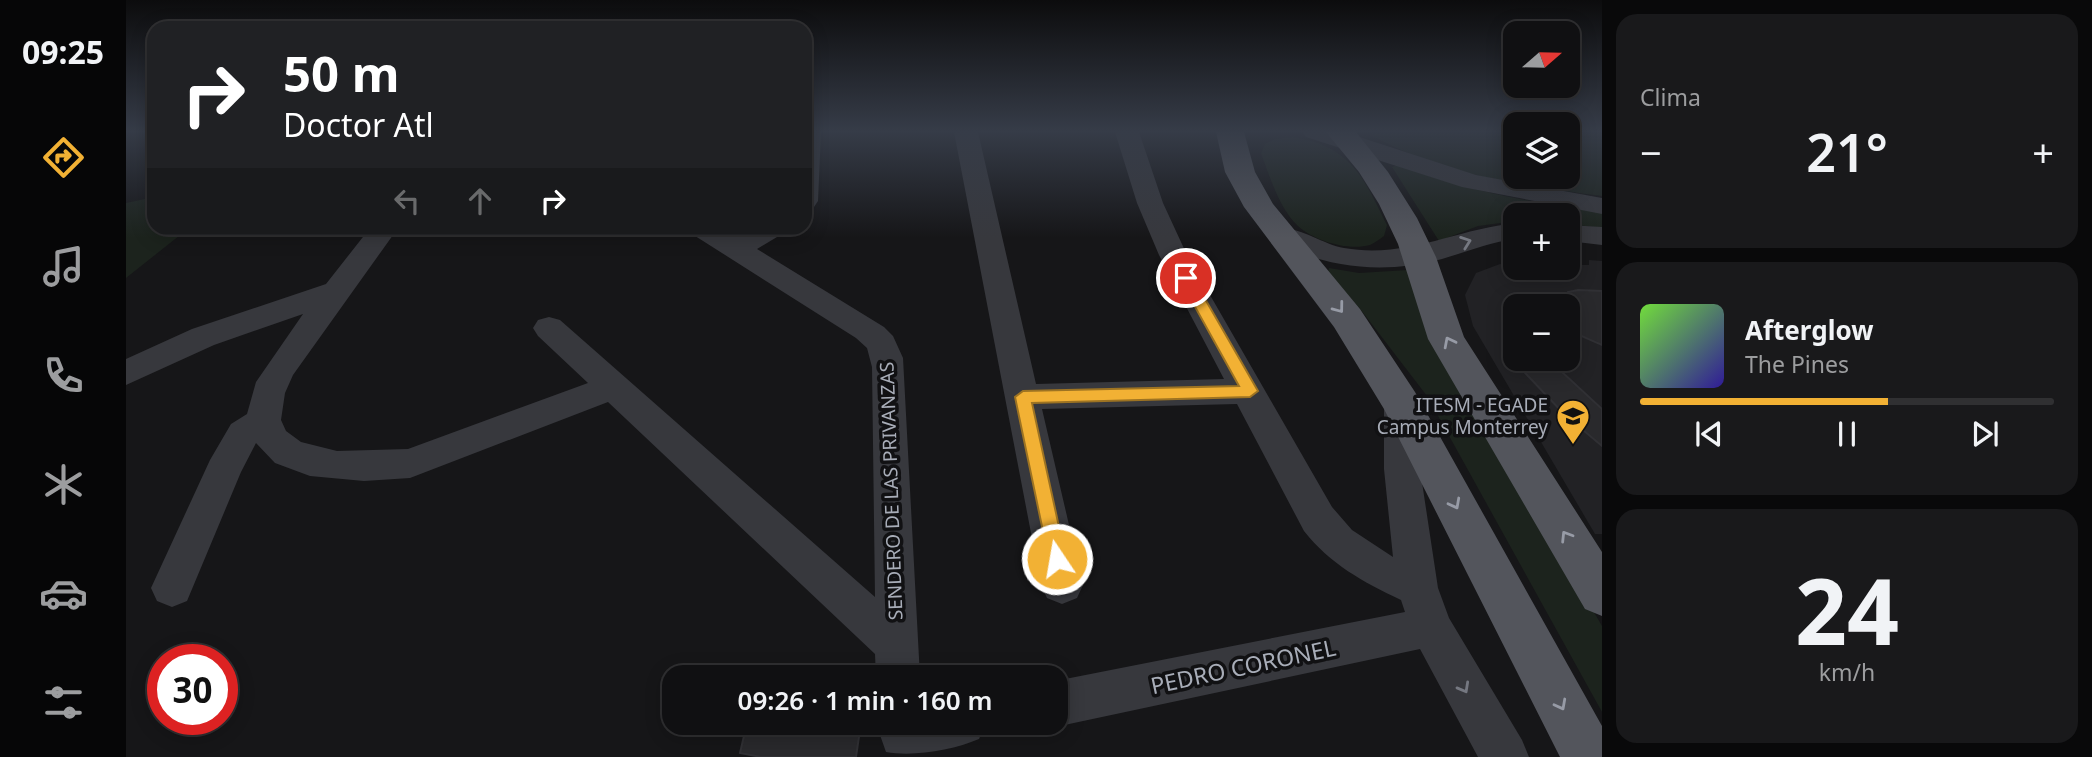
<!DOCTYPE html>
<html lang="es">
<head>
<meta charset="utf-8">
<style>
  body { margin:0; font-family:"Noto Sans",sans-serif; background:#19191b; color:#f1f3f6; height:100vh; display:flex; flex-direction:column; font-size:26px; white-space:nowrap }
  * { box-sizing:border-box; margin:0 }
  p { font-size:23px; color:#9c9d9f }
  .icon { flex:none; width:38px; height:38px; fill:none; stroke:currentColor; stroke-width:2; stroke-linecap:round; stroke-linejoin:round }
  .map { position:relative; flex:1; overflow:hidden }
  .details { display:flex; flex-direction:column; gap:14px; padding:14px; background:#09090a; width:490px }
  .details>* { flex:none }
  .hud { position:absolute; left:21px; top:21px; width:665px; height:214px; border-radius:21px; box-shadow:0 4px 18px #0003,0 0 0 2px #303032; background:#202124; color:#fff; overflow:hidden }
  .needle { width:46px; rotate:70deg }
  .tools { position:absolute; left:1377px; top:21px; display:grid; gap:14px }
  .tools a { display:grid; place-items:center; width:77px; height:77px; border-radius:14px; background:#101012; box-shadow:0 4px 18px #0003,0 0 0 2px #303032; font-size:35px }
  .speed { position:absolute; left:21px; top:644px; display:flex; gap:14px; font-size:35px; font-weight:700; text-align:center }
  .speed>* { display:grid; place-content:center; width:91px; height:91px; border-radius:50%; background:#101012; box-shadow:0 4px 18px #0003,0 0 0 2px #303032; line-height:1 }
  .speed .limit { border:10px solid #d22; background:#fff; color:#111 }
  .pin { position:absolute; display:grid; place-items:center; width:60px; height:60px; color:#fff; margin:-30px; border:4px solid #fff; border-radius:50%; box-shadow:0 2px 7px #0007 }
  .me { position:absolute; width:77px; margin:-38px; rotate:348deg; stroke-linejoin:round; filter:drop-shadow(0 0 5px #0008) }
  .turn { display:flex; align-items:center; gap:24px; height:147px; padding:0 21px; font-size:32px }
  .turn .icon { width:91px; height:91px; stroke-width:2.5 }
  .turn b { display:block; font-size:49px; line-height:60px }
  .lanes { display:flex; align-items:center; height:66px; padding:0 21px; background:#0003; justify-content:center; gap:35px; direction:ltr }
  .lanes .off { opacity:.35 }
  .big { font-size:52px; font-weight:600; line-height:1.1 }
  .details .card { flex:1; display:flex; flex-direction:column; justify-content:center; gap:10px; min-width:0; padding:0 24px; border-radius:21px; background:#19191b }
  .details .dial { align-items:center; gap:0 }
  .dial b { font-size:91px; line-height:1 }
  .song { display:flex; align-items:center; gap:21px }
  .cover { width:84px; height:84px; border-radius:10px; background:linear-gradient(135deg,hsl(100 70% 55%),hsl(250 70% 35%)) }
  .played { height:7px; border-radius:4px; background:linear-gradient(90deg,#f2b134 60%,#303032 60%) }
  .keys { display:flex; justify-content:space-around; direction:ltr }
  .heat { display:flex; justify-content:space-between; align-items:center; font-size:38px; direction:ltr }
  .trip { position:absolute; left:536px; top:665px; width:406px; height:70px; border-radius:21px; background:#101012; box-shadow:0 4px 18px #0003,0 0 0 2px #303032; font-weight:600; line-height:70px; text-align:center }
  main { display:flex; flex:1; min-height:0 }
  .tabs { display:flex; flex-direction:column; width:126px; justify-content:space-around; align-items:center; background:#060607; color:#9c9d9f }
  .tabs .icon { width:49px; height:49px }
  .tabs .on { color:#f2b134 }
  .tabs b { font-size:32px; color:#f1f3f6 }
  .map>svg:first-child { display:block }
</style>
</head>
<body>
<main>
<nav class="tabs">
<b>09:25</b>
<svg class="icon on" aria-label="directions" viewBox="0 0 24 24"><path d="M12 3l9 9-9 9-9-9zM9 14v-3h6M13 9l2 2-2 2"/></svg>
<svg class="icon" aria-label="music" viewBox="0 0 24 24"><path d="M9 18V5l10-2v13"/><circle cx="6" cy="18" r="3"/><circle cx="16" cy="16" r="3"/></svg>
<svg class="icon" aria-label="phone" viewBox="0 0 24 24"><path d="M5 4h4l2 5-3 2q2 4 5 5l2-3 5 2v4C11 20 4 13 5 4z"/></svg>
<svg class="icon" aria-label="climate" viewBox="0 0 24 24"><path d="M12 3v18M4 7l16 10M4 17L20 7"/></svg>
<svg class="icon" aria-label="car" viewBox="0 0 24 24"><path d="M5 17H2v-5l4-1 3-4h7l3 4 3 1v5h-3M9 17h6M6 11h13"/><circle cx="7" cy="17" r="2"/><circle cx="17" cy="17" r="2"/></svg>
<svg class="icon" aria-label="filters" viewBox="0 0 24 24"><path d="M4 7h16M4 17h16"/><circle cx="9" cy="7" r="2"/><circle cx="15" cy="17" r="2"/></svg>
</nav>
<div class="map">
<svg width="1476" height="757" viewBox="0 0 1476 757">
  <rect width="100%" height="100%" fill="#161618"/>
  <path fill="#222225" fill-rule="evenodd" d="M1463 260 1476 261V534H1469L1347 326 1339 295 1350 273 1374 264 1389 265 1390 268H1442V265H1463ZM1390 306H1442V359H1390Z"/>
  <path fill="#1c231d" d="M1240 132H1389L1390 177H1442V132H1476V196C1395 186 1312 174 1240 132Z
    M1167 137C1224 146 1237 176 1261 225L1258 236C1254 239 1248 243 1244 245 1222 251 1188 241 1172 226 1154 210 1143 175 1135 153L1139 144 1149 139Z
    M1271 165C1338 190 1405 203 1476 212V228L1442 224V215H1390L1389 221 1352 226 1313 241 1266 167Z
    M28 197V228H63L0 278V203Z
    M1203 268 1233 273 1282 270 1356 419 1476 626V712L1301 396 1235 310 1202 272Z"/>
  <path fill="#29292c" stroke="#303034" stroke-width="2" d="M1452 290 1476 291V345L1442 330V292Z
    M1386 359H1422L1476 409V446L1438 414Z
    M621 723H735L730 757H635L614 753Z"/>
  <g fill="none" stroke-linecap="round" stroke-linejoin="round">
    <path fill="#37383d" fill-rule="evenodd" d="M679 132H695L692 201 688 207 679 209Z
      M828 132H852L910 384 1098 379 1033 255 1011 203 989 132H1013L1037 203 1061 255 1206 507 1226 530 1267 557 1258 469V403L1263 394 1275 390 1287 394 1292 403 1294 469 1312 588 1323 618 1396 740 1403 757H1352L1294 649 929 727 919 723H929V681L1279 612 1275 600C1237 582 1204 564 1178 531L1111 404 916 409 957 585 951 598 936 604 921 598 915 585Z
      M1176 132H1218L1350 175 1476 198V214L1336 187 1180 137Z
      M1390 223V239C1364 242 1340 252 1316 259 1256 275 1201 268 1146 241L1142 235 1146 229C1170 223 1195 244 1218 248 1281 259 1330 229 1390 223Z
      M1442 225 1476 227V245L1442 241Z
      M244 228H272L167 375 159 393 155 420 160 431 175 442 211 451 282 449 462 383 412 336 407 328 412 320 423 317 434 320 749 597 746 367 741 348 730 338 566 234 562 228H595L611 237 627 228H659L656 234 631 249 758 327 767 336 777 358 794 677H750L749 654 482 402 284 478 238 481 184 476 149 463 130 443 115 472 61 601 46 607 31 601 25 588 84 460 105 424 121 414 130 382 177 314 88 345 0 385V359L66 329 200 284Z
      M759 723H860L853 739C827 750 788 757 760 752L754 735Z"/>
    <path fill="#53555c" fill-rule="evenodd" d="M1090 132H1118L1129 172 1147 204 1234 309 1289 392 1476 726V757H1434L1258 409 1208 327 1118 207 1099 172Z
      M1200 132H1230L1262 172 1291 218 1310 257 1338 337 1476 552V616L1459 609 1302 339 1272 244 1253 204 1233 172Z"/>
  </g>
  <defs><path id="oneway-chevron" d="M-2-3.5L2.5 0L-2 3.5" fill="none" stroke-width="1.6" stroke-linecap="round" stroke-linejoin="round" transform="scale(1.75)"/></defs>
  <g stroke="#757881">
    <use href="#oneway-chevron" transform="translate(1340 242) rotate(-20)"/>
    <use href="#oneway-chevron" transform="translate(1338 688) rotate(61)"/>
  </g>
  <g stroke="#979ba6">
    <use href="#oneway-chevron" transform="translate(1213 308) rotate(53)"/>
    <use href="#oneway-chevron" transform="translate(1323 342) rotate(-117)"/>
    <use href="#oneway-chevron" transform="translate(1329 504) rotate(62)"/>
    <use href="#oneway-chevron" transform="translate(1440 536) rotate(-122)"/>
    <use href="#oneway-chevron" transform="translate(1435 705) rotate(62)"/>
  </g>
  <linearGradient id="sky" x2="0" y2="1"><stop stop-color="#0c0c0d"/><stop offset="0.55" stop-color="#363c48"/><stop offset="1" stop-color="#363c48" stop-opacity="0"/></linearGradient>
  <rect width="1476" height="238" fill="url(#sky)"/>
  <path fill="#f2b134" stroke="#9d7322" stroke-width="2" d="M1060 274 1067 278 1132 391 1124 397 906 403 940 559 937 565 931 567 924 565 889 397 897 391 1113 386 1053 278Z"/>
  <defs>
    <symbol id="university-pin" viewBox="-11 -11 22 30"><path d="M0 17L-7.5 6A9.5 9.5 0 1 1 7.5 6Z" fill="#f2b134" stroke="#111113"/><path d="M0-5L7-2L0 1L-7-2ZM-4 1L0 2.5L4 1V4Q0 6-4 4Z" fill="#111"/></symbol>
  </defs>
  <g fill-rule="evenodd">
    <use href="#university-pin" x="1428" y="397" width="38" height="52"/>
  </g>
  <g text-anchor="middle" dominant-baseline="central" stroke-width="7" stroke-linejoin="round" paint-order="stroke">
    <g font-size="19" fill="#a8adb8" stroke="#111113" text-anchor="end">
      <text x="1422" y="405">ITESM - EGADE<tspan x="1422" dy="22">Campus Monterrey</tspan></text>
    </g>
    <g font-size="19" fill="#a8adb8" stroke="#111113">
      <text transform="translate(765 491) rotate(-92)">SENDERO DE LAS PRIVANZAS</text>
    </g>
    <g font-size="23" fill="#a8adb8" stroke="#111113">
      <text transform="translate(1117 666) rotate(-12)">PEDRO CORONEL</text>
    </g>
  </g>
</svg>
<div class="tools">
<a><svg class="needle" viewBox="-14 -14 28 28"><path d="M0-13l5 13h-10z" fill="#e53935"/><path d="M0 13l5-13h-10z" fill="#9c9d9f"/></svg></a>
<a><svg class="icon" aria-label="layers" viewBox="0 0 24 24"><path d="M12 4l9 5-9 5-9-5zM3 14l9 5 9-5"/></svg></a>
<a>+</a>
<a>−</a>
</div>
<div class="speed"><div class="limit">30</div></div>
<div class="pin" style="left:1060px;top:278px;background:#d93025"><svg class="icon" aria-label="arrive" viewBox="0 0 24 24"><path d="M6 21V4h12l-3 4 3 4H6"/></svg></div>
<svg class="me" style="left:931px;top:559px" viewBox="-20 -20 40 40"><circle r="17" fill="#f2b134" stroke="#fff" stroke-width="3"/><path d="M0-11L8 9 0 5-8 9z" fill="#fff"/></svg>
<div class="trip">09:26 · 1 min · 160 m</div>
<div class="hud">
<div class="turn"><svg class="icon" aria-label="right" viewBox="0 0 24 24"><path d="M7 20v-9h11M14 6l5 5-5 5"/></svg><div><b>50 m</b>Doctor Atl</div></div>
<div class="lanes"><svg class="icon off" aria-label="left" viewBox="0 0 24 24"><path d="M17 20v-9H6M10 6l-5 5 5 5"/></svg><svg class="icon off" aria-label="ahead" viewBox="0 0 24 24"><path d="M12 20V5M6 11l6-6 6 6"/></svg><svg class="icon" aria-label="right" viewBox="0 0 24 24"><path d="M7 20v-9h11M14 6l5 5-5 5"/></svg></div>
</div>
</div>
<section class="details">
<div class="card"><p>Clima</p>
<div class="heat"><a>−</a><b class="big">21°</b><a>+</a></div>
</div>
<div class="card">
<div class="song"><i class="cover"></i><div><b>Afterglow</b><p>The Pines</p></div></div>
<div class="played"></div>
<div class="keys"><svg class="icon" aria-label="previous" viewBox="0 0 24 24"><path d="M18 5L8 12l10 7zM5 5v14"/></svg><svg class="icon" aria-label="pause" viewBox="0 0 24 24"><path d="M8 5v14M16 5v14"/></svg><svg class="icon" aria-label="next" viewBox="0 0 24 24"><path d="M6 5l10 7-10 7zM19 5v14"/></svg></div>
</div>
<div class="card dial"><b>24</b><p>km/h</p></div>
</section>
</main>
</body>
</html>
